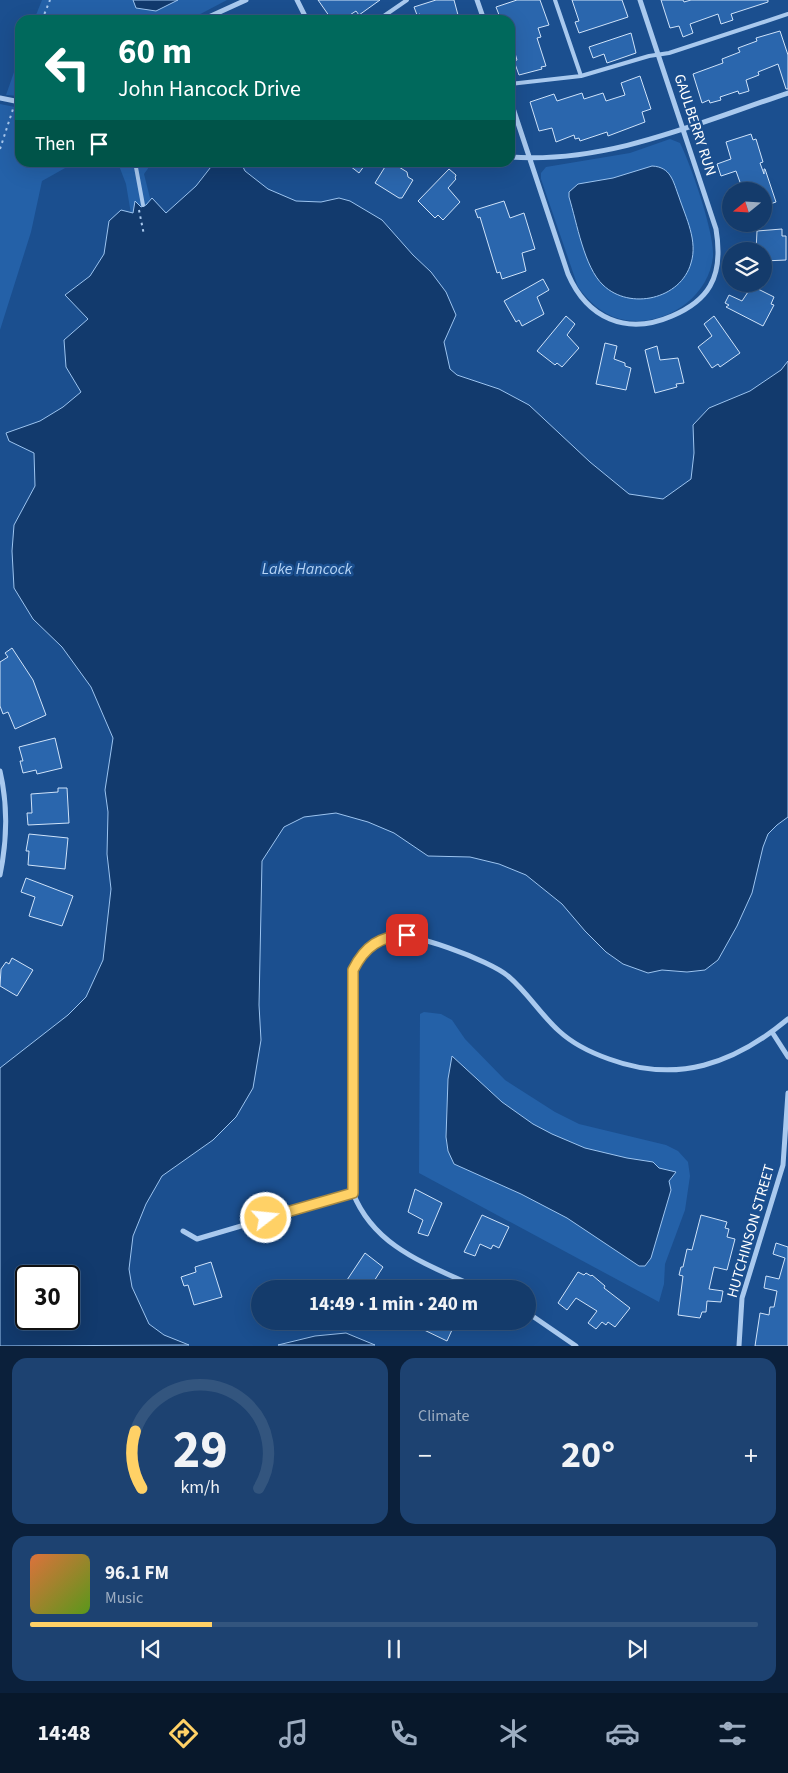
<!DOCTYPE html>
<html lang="en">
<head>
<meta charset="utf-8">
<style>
  body { margin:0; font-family:"Source Sans 3",sans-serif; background:#1d4271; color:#f1f3f6; height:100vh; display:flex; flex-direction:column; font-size:19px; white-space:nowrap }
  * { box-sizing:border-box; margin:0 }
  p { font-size:16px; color:#9dadc1 }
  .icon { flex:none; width:28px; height:28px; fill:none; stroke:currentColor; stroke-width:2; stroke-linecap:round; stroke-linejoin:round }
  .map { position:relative; height:1346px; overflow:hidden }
  .details { display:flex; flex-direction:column; gap:12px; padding:12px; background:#0b203b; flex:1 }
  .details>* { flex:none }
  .guide { position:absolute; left:15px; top:15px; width:500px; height:152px; border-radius:15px; box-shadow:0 5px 20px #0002,0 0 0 1px #33557e; background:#00695c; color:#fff; overflow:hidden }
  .needle { width:32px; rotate:252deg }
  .fabs { position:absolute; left:722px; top:182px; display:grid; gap:10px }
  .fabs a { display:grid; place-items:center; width:50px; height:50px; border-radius:50%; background:#143b6b; box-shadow:0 5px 20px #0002,0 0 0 1px #33557e; font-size:25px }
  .speed { position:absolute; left:15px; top:1265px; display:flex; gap:10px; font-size:25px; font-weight:700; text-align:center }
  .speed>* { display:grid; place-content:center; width:65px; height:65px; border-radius:50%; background:#143b6b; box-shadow:0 5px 20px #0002,0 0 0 1px #33557e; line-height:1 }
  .speed .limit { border:2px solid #111; border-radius:8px; background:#fff; color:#111 }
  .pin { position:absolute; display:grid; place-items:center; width:42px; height:42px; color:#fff; margin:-21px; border-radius:10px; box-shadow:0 2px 8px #0006 }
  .me { position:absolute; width:55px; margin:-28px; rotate:74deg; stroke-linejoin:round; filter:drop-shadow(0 0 4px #0008) }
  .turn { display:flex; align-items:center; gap:18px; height:105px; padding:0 20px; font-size:22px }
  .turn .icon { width:65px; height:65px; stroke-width:2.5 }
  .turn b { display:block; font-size:35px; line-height:42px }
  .then { display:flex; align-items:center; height:48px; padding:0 20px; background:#0003; gap:10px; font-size:19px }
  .big { font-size:38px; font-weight:700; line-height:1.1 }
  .details .tile { flex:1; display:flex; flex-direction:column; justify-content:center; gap:8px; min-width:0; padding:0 18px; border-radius:15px; background:#1d4271 }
  .details .dial { align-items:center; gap:0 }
  .dial svg { height:130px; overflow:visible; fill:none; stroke:#33557e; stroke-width:7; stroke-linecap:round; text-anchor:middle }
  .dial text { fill:#f1f3f6; stroke:none }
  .song { display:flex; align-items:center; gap:15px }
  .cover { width:60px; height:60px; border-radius:8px; background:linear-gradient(135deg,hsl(20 70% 55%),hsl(90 70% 35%)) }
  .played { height:5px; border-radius:2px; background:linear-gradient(90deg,#ffd166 25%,#33557e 25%) }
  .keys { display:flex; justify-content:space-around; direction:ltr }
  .heat { display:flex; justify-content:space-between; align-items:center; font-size:28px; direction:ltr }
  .details .tiles { flex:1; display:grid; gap:12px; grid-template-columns:1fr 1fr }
  .tile:last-child { grid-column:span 2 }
  .trip { position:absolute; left:251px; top:1280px; width:285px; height:50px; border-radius:25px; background:#143b6b; box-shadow:0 5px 20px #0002,0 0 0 1px #33557e; font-weight:700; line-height:50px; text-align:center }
  .menu { display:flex; height:80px; justify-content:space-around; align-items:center; background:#08182b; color:#9dadc1 }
  .menu .icon { width:35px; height:35px }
  .menu .current { color:#ffd166 }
  .menu b { font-size:22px; color:#f1f3f6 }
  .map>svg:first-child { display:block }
</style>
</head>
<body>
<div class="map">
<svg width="788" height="1346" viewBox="0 0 788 1346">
  <rect width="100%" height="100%" fill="#1b4f8f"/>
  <path fill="#2461a8" d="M42 0H227L189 20H34Z
    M20 55V96L6 95Z
    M0 104 20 108V162L74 163 42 181 31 232 0 330Z
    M670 139 680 143C691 165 715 234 713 257 708 300 661 329 620 319 601 314 589 301 578 287L541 179V173L546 167 630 153Z
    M118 163H152L144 174 153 210 132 220 126 184Z
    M424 1012 441 1014 452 1020 465 1039 505 1080 555 1112 579 1124 666 1145 678 1151 688 1162 690 1176 685 1210 665 1264 664 1284 659 1302 419 1173 420 1014Z"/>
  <path fill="#123a6d" stroke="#9cc4f0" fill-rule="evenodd" d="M133 0H178L156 11 136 8Z
    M214 163H241L245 171 268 189 296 201 321 202 339 198 350 201 382 220 413 255 431 272 446 292 456 315 444 342 450 369 457 375 499 389 529 405 590 462 629 494 663 499 691 479 694 453 693 425 709 408 750 391 781 370 788 361V817L777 825 768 834 763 847 752 893 737 926 718 960 705 970 687 972 662 970 648 973 623 964 606 952 585 931 562 904 526 875 499 864 470 857 428 856 394 833 368 822 336 813 304 817 284 827 262 861 259 1005 261 1040 253 1088 236 1117 213 1140 162 1176 146 1204 133 1236 129 1269 132 1287 149 1324 164 1335 189 1345 0 1346V1068L68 1015 86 997 103 960 111 889 107 854 108 812 105 790 113 738 91 687 62 647 33 619 14 588 12 551 14 525 35 486 34 453 9 441 6 433 40 421 63 407 81 392 66 367 64 340 88 319 65 295 90 276 104 254 109 221 121 210 133 213 135 201 141 207 146 205 152 198 166 213 196 186ZM26 1276H69V1319H26Z
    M652 166C671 167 673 181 679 197 686 218 698 241 691 263 681 299 630 311 603 285 584 267 577 223 569 197V192L578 184 613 178Z
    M452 1056 502 1102 533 1124 552 1134 585 1148 627 1158 653 1162 659 1168 676 1172 669 1181 671 1190 651 1258 645 1266H639L567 1218 521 1194 454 1164 448 1151 446 1137 448 1079Z
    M346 1333 375 1345H278L315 1336Z"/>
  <path fill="#2a66ad" stroke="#cfe3fa" d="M318 0H380L359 15 356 11 342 20H332Z
    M436 0H454L458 15 452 17 453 20H422L420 14 417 15 414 7Z
    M517 0H540L549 25 538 28 541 37 537 38 546 66 541 67 542 69 519 75 514 61 517 60 512 43H510V20H501L496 7Z
    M572 0H622L628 17 579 33 575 22 579 21Z
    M661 0H683L684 2 691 0H768V2L731 14 733 20 721 24 718 14 690 24 693 33 683 37 679 26 670 28Z
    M780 31 788 55V89H786L778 64 758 72 759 75 746 80 749 91 739 94 738 91 720 97 721 100 710 103 709 100 702 103 693 74 723 63 722 59 740 52 738 48 757 41 756 38Z
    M631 33 636 53 607 63 604 54 593 58 589 47Z
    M640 76 651 109 642 112 645 122 608 136 607 132 580 141 579 138 575 139 574 135 556 142 552 128 539 131 530 102 554 94 557 101 582 93 584 99 603 93 606 101 625 95 621 83Z
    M751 134 753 140 756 139 763 162 760 163 764 174V169H765L776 202 764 206V191H729L741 185 736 171 721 176 717 164 731 159 726 142Z
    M345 162H367L359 173Z
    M388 162H402L399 167 407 172 408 177 413 180 402 198H399L375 183Z
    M449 169 456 175 455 178 456 179 448 188 460 202 443 220 438 215 435 218 418 201Z
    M504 201 510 218 524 213 535 249 522 253 526 271 502 279 500 272 497 273 480 217 478 218 475 210Z
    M782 229V236H786V260L764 261V251H756L757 231Z
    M543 279 549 290 537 297 544 314 522 326 519 320 516 322 504 301Z
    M752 286 774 297 771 304 774 305 763 326 726 307 729 305 725 303 729 295 742 301Z
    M566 316 575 324 567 335 579 348 562 367 557 363 555 365 537 351Z
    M714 316 740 353 720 367 718 364 712 368 698 347 712 336 704 324Z
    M605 343 617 346 614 359 625 363V366L631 368 626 390 596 384Z
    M657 346 660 360 678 358 684 383 676 384 677 387 655 393 645 350Z
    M12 648 33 680 46 715 15 729 8 712 3 714 0 706V662L8 657 5 653Z
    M55 738 62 768 37 774 36 770 23 773 20 761H23L19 747Z
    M58 788H67L69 823 28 825 27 813H32L31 794 58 792Z
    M29 834 68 838 65 869 28 865 29 851H26Z
    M26 878 73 896 62 926 29 916 35 897 21 892Z
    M12 958 33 970 17 996 0 986 1 969 6 962 9 964Z
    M415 1189 442 1203 428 1236 418 1233 423 1220 408 1212Z
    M482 1215 509 1227 499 1248 493 1245 491 1249 480 1244 475 1256 464 1252Z
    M701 1215 727 1222 725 1228 729 1229 727 1237 735 1239 727 1270 714 1267 709 1289 723 1291 721 1302 707 1301 706 1312H702L700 1318 678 1315 683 1276 679 1275 681 1267H683L687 1249 692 1250Z
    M776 1243 788 1247V1346H755L760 1313 769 1315 770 1307H774L777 1291 764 1288 766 1276 779 1279 785 1258 773 1254Z
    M365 1253 383 1267 369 1289H354L345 1283Z
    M211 1262 222 1297 194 1305 188 1285 184 1286 181 1277 196 1272 195 1267Z
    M578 1272 584 1275 586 1273 591 1276 592 1275 605 1286 604 1288 630 1308 615 1327 608 1322 606 1325 602 1322 596 1329 588 1323 597 1311 576 1298 567 1310 558 1303Z
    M423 1321H456L447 1341 420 1328Z"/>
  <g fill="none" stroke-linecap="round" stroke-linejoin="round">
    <path stroke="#a9c9ee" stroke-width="2" stroke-dasharray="2.5 4" stroke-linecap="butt" d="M42 20 50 0
      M18 95 20 90
      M0 149 13 109
      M139 210 144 235"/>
    <path stroke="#a9c9ee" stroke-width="4" d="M555 0 581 76
      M378 20 407 0
      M510 84 581 76 649 56 669 53 788 14
      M135 162 143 205"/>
    <path stroke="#a9c9ee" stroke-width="5" d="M297 0 307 20
      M477 0 484 20
      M202 20 246 0
      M0 98 20 102
      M510 99 568 274C587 318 626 336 672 316 686 310 702 300 710 286 720 269 719 247 716 229L640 0
      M510 157C607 164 698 123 788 93
      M0 771C8 805 7 841 0 875
      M772 1032 788 1057
      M183 1231 197 1239 353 1193
      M480 1289C430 1265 375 1249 353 1193V970C360 956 372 943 387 937 407 929 491 961 508 976 527 992 541 1015 559 1031 573 1044 592 1053 609 1059 677 1084 734 1064 788 1019
      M528 1313 576 1346
      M739 1346 742 1298 783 1165 788 1093"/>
  </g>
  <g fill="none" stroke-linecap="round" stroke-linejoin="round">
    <defs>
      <path id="route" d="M266 1218 353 1193V970C365 946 380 936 407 935"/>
    </defs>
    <use href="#route" stroke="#a68842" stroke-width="12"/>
    <use href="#route" stroke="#ffd166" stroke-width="9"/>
  </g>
  <g text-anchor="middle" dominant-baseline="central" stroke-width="5" stroke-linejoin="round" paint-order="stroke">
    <g font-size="15" fill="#fff" stroke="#1b4f8f">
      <text transform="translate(695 125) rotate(72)">GAULBERRY RUN</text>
      <text transform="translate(751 1231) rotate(-74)">HUTCHINSON STREET</text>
    </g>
    <g font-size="16" font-style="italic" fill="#b5d3f5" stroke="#1b4f8f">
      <text x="307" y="569">Lake Hancock</text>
    </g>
  </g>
</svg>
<div class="fabs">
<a><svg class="needle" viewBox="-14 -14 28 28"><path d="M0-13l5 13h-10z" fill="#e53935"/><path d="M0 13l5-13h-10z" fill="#9dadc1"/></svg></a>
<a><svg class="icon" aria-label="layers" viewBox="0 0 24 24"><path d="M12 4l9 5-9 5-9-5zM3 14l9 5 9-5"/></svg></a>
</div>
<div class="speed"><div class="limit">30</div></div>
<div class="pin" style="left:407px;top:935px;background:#d93025"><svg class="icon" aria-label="arrive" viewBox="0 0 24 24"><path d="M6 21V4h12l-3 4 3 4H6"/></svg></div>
<svg class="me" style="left:266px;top:1218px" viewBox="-20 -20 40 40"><circle r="17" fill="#ffd166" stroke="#fff" stroke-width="3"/><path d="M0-11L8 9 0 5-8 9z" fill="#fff"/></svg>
<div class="trip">14:49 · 1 min · 240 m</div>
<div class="guide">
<div class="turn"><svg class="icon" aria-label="left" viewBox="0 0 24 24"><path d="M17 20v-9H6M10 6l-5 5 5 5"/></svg><div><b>60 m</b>John Hancock Drive</div></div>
<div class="then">Then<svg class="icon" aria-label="arrive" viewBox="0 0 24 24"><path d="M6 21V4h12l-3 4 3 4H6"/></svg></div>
</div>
</div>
<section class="details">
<div class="tiles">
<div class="tile dial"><svg viewBox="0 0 100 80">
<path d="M14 69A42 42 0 1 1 86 69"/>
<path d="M14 69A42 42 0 0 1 10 34" stroke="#ffd166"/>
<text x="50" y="56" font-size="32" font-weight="700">29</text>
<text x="50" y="72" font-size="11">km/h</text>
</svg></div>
<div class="tile"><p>Climate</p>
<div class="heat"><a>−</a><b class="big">20°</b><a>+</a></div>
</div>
<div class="tile">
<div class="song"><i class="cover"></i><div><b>96.1 FM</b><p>Music</p></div></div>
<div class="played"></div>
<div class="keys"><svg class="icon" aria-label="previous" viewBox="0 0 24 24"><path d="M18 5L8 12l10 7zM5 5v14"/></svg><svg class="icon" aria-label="pause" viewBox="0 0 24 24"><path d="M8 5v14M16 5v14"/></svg><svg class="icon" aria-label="next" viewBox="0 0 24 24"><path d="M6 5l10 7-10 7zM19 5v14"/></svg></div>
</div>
</div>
</section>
<nav class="menu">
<b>14:48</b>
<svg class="icon current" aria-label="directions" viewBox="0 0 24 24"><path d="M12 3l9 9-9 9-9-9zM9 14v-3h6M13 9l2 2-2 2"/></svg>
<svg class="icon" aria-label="music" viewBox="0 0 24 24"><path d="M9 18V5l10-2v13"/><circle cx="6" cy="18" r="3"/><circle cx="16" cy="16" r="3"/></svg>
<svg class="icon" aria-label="phone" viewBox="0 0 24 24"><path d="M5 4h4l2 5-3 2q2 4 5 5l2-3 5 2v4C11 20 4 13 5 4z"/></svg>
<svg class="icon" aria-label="climate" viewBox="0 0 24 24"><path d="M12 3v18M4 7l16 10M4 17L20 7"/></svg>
<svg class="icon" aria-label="car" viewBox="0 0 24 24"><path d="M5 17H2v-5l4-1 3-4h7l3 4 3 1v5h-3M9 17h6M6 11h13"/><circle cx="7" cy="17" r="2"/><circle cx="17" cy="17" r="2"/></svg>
<svg class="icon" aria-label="filters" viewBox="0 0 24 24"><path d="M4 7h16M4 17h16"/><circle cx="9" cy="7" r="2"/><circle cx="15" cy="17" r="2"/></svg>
</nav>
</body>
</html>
